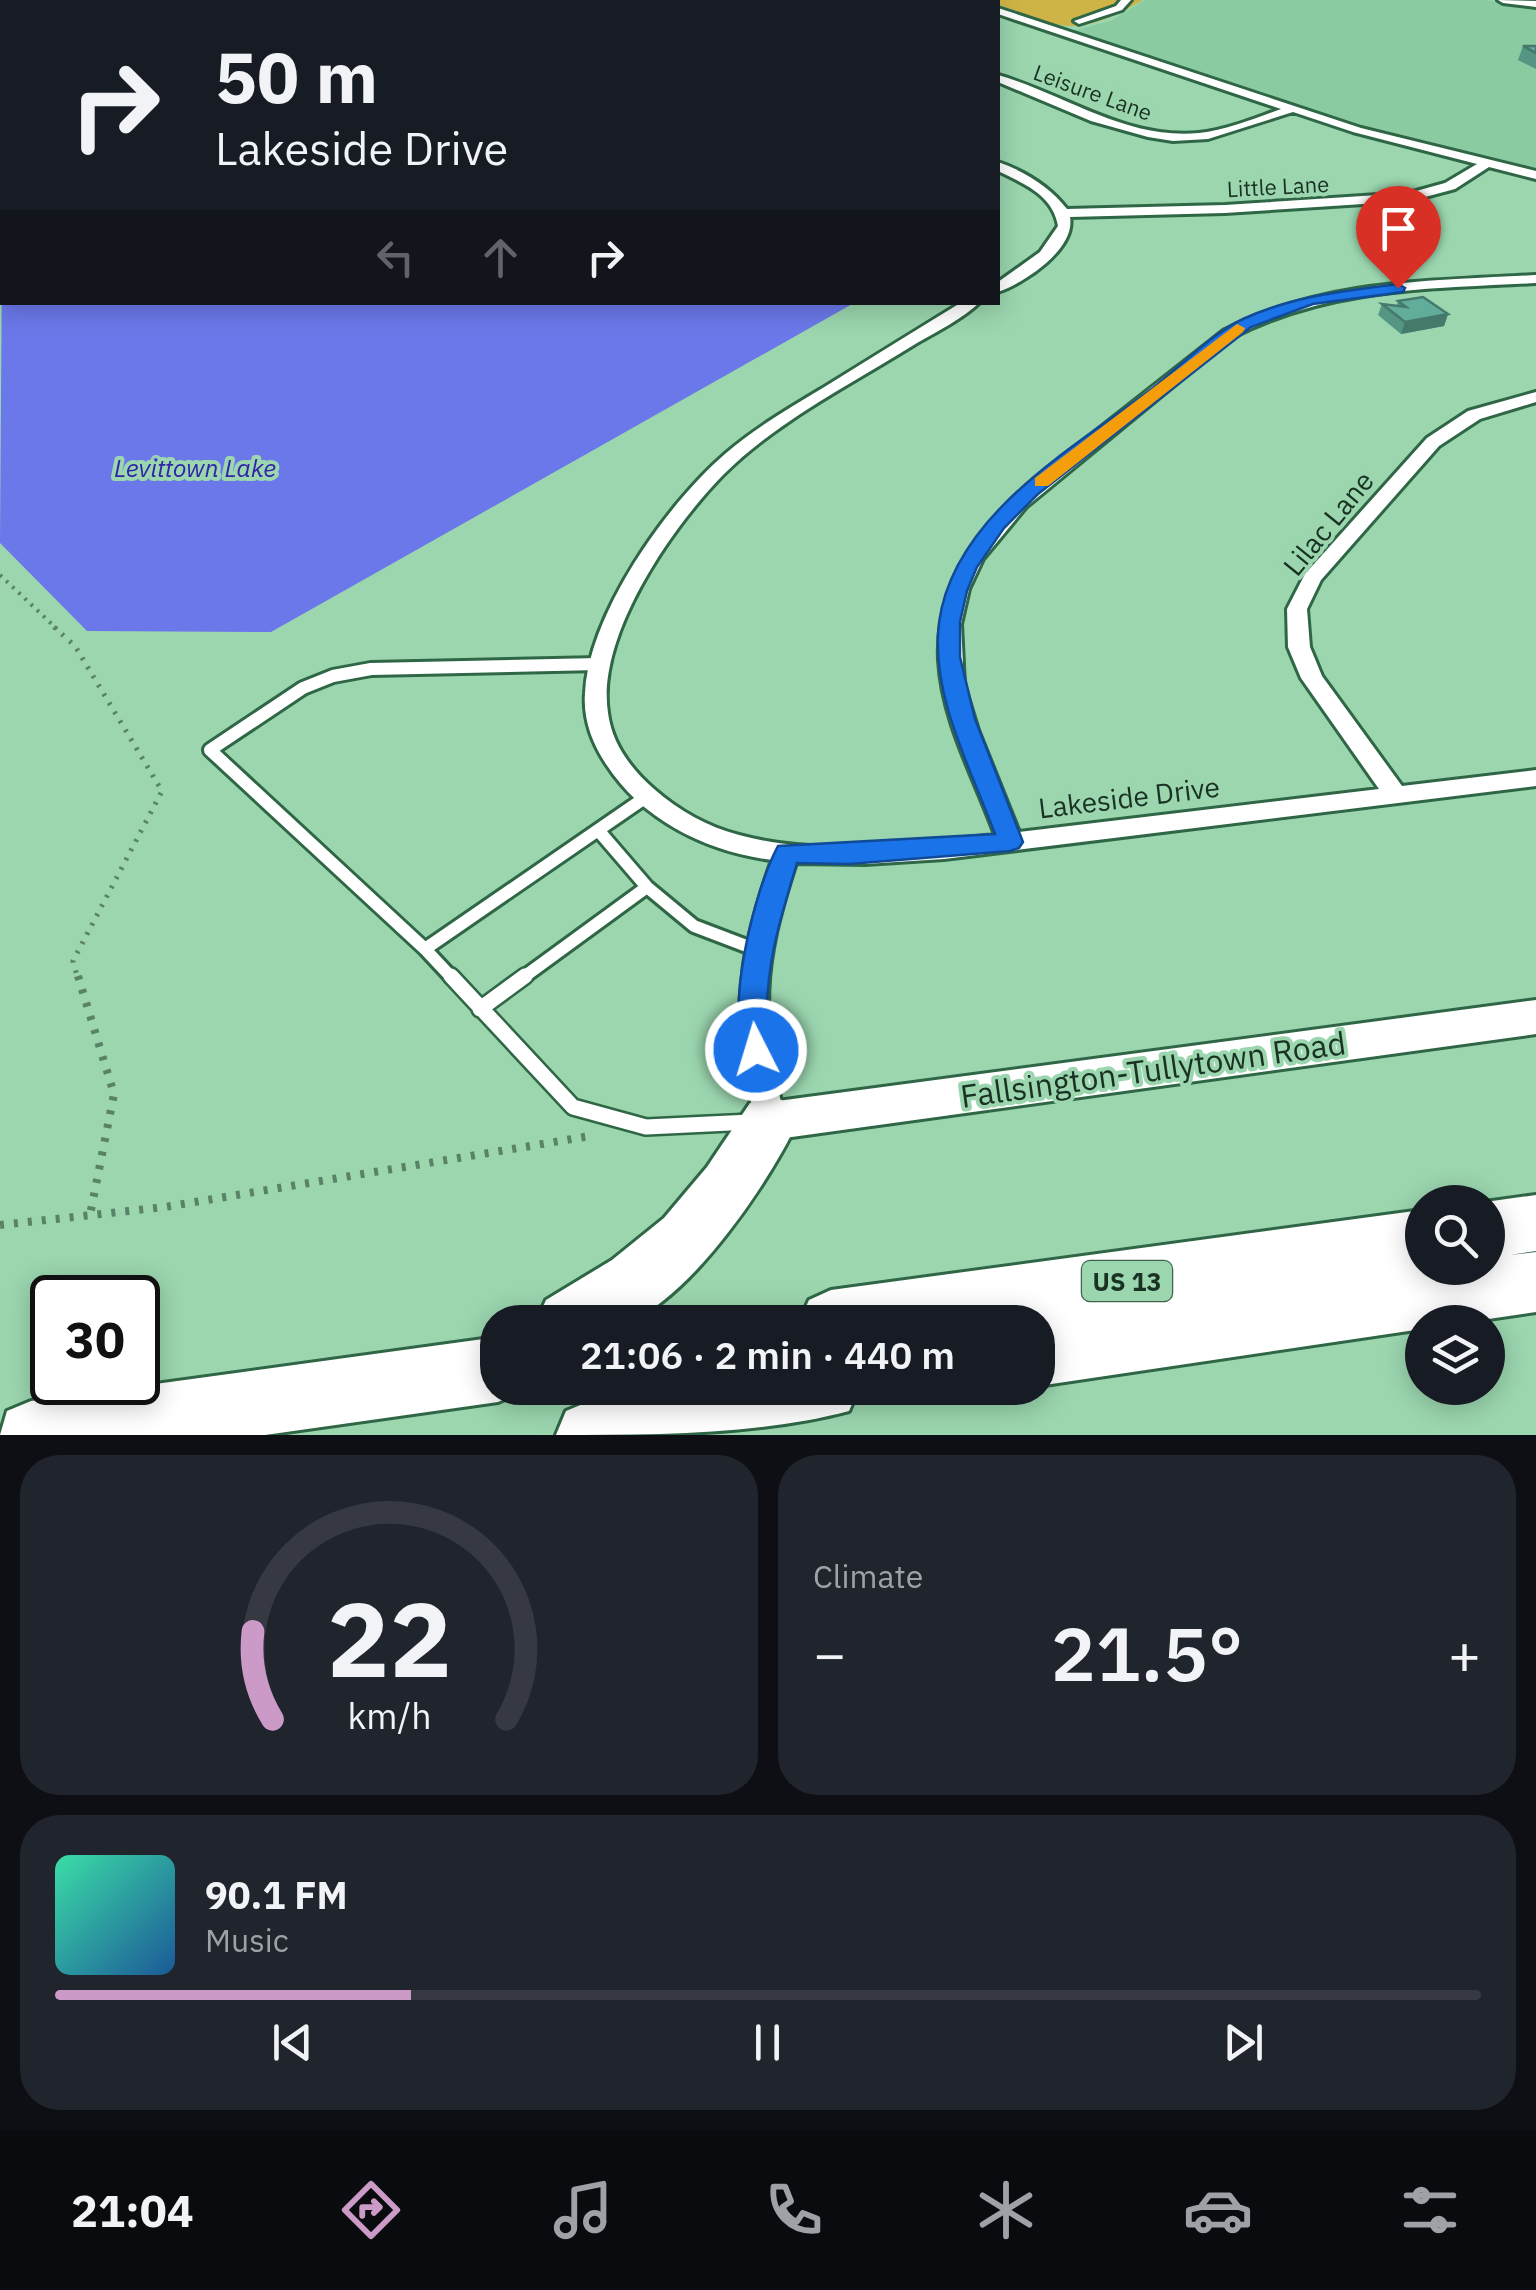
<!DOCTYPE html>
<html lang="en">
<head>
<meta charset="utf-8">
<style>
  body { margin:0; font-family:"IBM Plex Sans",sans-serif; background:#20242c; color:#f1f3f6; height:100vh; display:flex; flex-direction:column; font-size:38px; white-space:nowrap }
  * { box-sizing:border-box; margin:0 }
  p { font-size:32px; color:#9ea1a6 }
  .icon { flex:none; width:55px; height:55px; fill:none; stroke:currentColor; stroke-width:2; stroke-linecap:round; stroke-linejoin:round }
  .map { position:relative; height:1435px; overflow:hidden }
  .sheet { display:flex; flex-direction:column; gap:20px; padding:20px; background:#0d0f14; flex:1 }
  .sheet>* { flex:none }
  .hud { position:absolute; left:0px; top:0px; width:1000px; height:305px; box-shadow:0 5px 25px #0003; background:#171b24; color:#f1f3f6; overflow:hidden }
  .controls { position:absolute; left:1405px; top:1185px; display:grid; gap:20px }
  .controls a { display:grid; place-items:center; width:100px; height:100px; border-radius:50%; background:#171b24; box-shadow:0 5px 25px #0003; font-size:50px }
  .speed { position:absolute; left:30px; top:1275px; display:flex; gap:20px; font-size:50px; font-weight:700; text-align:center }
  .speed>* { display:grid; place-content:center; width:130px; height:130px; border-radius:50%; background:#171b24; box-shadow:0 5px 25px #0003; line-height:1 }
  .speed .limit { border:5px solid #111; border-radius:15px; background:#fff; color:#111 }
  .pin { position:absolute; display:grid; place-items:center; width:85px; height:85px; color:#fff; margin:-102px -42px; border-radius:50% 50% 50% 0; rotate:-45deg; box-shadow:0 0 10px #0007 }
  .pin .icon { rotate:45deg }
  .me { position:absolute; width:110px; margin:-55px; rotate:355deg; stroke-linejoin:round; filter:drop-shadow(0 0 8px #0008) }
  .turn { display:flex; align-items:center; gap:35px; height:210px; padding:0 50px; font-size:45px }
  .turn .icon { width:130px; height:130px; stroke-width:2.5 }
  .turn b { display:block; font-size:70px; line-height:85px }
  .lanes { display:flex; align-items:center; height:95px; padding:0 50px; background:#0003; justify-content:center; gap:50px; direction:ltr }
  .lanes .off { opacity:.35 }
  .big { font-size:75px; font-weight:600; line-height:1.1 }
  .sheet .card { flex:1; display:flex; flex-direction:column; justify-content:center; gap:15px; min-width:0; padding:0 35px; border-radius:40px; background:#20242c }
  .sheet .dial { align-items:center; gap:0 }
  .dial svg { height:260px; overflow:visible; fill:none; stroke:#363941; stroke-width:7; stroke-linecap:round; text-anchor:middle }
  .dial text { fill:#f1f3f6; stroke:none }
  .song { display:flex; align-items:center; gap:30px }
  .cover { width:120px; height:120px; border-radius:15px; background:linear-gradient(135deg,hsl(160 70% 55%),hsl(210 70% 35%)) }
  .played { height:10px; border-radius:5px; background:linear-gradient(90deg,#cc9ac6 25%,#363941 25%) }
  .keys { display:flex; justify-content:space-around; direction:ltr }
  .heat { display:flex; justify-content:space-between; align-items:center; font-size:55px; direction:ltr }
  .sheet .tiles { flex:1; display:grid; gap:20px; grid-template-columns:1fr 1fr }
  .card:last-child { grid-column:span 2 }
  .trip { position:absolute; left:480px; top:1305px; width:575px; height:100px; border-radius:40px; background:#171b24; box-shadow:0 5px 25px #0003; font-weight:600; line-height:100px; text-align:center }
  .tabs { display:flex; height:160px; justify-content:space-around; align-items:center; background:#090b0e; color:#9ea1a6 }
  .tabs .icon { width:70px; height:70px }
  .tabs .active { color:#cc9ac6 }
  .tabs b { font-size:45px; color:#f1f3f6 }
  .map>svg:first-child { display:block }
</style>
</head>
<body>
<div class="map">
<svg width="1536" height="1435" viewBox="0 0 1536 1435">
  <rect width="100%" height="100%" fill="#9bd6af"/>
  <path fill="#8acba1" d="M1145 0H1485L1536 7V172L1364 128 1072 31 1111 21Z"/>
  <path fill="#ceb346" d="M985 0H1143C1068 44 1058 24 985 0Z"/>
  <path fill="#6b78e9" d="M2 252V302L854 303 271 632 87 631 0 543Z"/>
  <g fill="none" stroke-linecap="round" stroke-linejoin="round">
    <defs>
      <path id="lane-far1" d="M598 830 647 887 694 926 757 950
        M425 949 210 750 303 688 333 676 371 669 599 664
        M453 979 425 949 646 797
        M521 979 647 887"/>
      <path id="lane" d="M451 976 573 1107 646 1127 751 1122
        M480 1009 525 976"/>
      <path id="street" d="M0 0H15L0 5Z
        M38 0H51L53 2H41Z
        M795 0H809L811 2H798Z
        M962 0H977L979 2H966Z
        M1121 0H1131L1122 10 1079 24 1074 21 1116 6Z
        M1498 0 1536 1V7L1503 3Z
        M998 8 1361 128 1536 171V179L1489 167 1455 189 1410 201 1225 213 1070 217C1076 249 1024 283 998 292V282L1040 252 1058 226C1053 195 1023 183 998 171V162C1024 171 1050 187 1067 209L1225 205 1409 193 1445 183 1477 164 1353 132 1293 112 1208 139 1173 141 1148 137 1091 121 998 82V75C1065 94 1125 140 1199 133 1227 130 1255 118 1281 109L998 14Z
        M0 72H2V78H0Z
        M2 127V135L0 136V128Z
        M1536 275V283C1429 289 1331 287 1233 337L1026 507 983 559 969 589 961 624 964 685 978 730 1019 832 1379 789 1301 678 1288 647 1287 609 1305 574 1427 438 1468 411 1536 392V402L1480 419 1439 446 1321 580 1307 609 1310 647 1322 676 1402 786 1536 770V786L944 859 865 864 796 863C761 969 761 1012 785 1121L781 1130 770 1134 759 1130C752 1114 750 1095 747 1077 732 994 745 938 772 860 707 852 642 820 606 764 592 743 583 719 585 693 589 614 666 505 725 454 755 428 791 407 826 386 871 358 916 330 962 302H980C962 319 938 331 917 343 852 384 778 420 723 475 672 527 596 636 608 713 612 744 631 769 654 789 678 810 708 827 739 835 820 857 913 844 995 835 975 779 942 721 939 660 934 554 1021 490 1096 431 1138 398 1181 364 1223 331 1322 280 1427 281 1536 275Z"/>
      <path id="secondary" d="M1536 1000V1034L770 1140 755 1135 748 1121 755 1107 770 1102Z"/>
      <path id="primary" d="M0 35H2V45H0Z"/>
      <path id="highway" d="M770 1096 790 1103 798 1121C770 1181 693 1295 630 1321 611 1329 559 1322 536 1322L546 1300 612 1260 664 1218 707 1167 750 1103Z
        M1536 1195V1251L1510 1255 1536 1252V1312L1468 1322H1422V1329L1038 1386V1322H799L809 1300 831 1290 1422 1210V1268H1488L1485 1202Z
        M498 1337V1388H523L521 1392 498 1402 265 1435H0L7 1411 31 1401Z
        M660 1388H859L849 1411C759 1435 652 1435 556 1435L566 1411 590 1401Z"/>
    </defs>
    <use href="#lane-far1" stroke="#2f6746" stroke-width="18"/>
    <use href="#lane" stroke="#2f6746" stroke-width="20"/>
    <use href="#street" stroke="#2f6746" stroke-width="6"/>
    <use href="#secondary" stroke="#2f6746" stroke-width="6"/>
    <use href="#primary" stroke="#2f6746" stroke-width="4"/>
    <use href="#highway" stroke="#2f6746" stroke-width="6"/>
    <path stroke="#598267" stroke-width="4" stroke-dasharray="2.5 6" stroke-linecap="butt" d="M0 575 57 629"/>
    <path stroke="#598267" stroke-width="5" stroke-dasharray="2.5 8" stroke-linecap="butt" d="M54 627 75 646 162 791 73 961 78 979"/>
    <path stroke="#598267" stroke-width="8" stroke-dasharray="4 10" stroke-linecap="butt" d="M78 976 114 1094 90 1215
      M0 1225 165 1207 590 1136"/>
    <use href="#lane-far1" stroke="#fff" stroke-width="12"/>
    <use href="#lane" stroke="#fff" stroke-width="15"/>
    <use href="#street" fill="#fff" fill-rule="evenodd"/>
    <use href="#secondary" fill="#fff" fill-rule="evenodd"/>
    <use href="#primary" fill="#fff" fill-rule="evenodd"/>
    <use href="#highway" fill="#fff" fill-rule="evenodd"/>
  </g>
  <path fill="#549584" d="M1523 46H1536V69L1518 60Z
    M1398 301 1448 314 1444 326 1401 334 1378 315 1382 304 1397 305Z"/>
  <path fill="#45796c" d="M1448 314 1444 326 1401 334 1405 322Z"/>
  <path fill="#62ad9a" stroke="#45796c" stroke-width="2.5" d="M1523 46H1536V53Z
    M1423 297 1448 314 1405 322 1382 304 1406 307 1398 301Z"/>
  <path fill="#1a73e8" stroke="#114b97" stroke-width="2.5" d="M1398 284 1405 288 1403 292 1313 304 1251 327 1038 494 1004 528 977 567 967 591 960 622V657L975 719 1023 842 1019 848 1010 851 849 864 797 863C782 913 767 959 767 1012 766 1028 774 1044 766 1059L756 1063 746 1059C724 1013 754 890 778 846L995 834C971 769 930 694 939 623 953 515 1074 448 1153 388 1181 366 1211 334 1243 319 1293 296 1344 291 1398 284Z"/>
  <path fill="#f59e0b" d="M1237 324 1245 328 1243 332 1048 486H1035V478Z"/>
  <g text-anchor="middle" dominant-baseline="central" stroke-width="8" stroke-linejoin="round" paint-order="stroke">
    <g font-size="22" fill="#1a3223" stroke="#9bd6af">
      <text transform="translate(1093 92) rotate(20)">Leisure Lane</text>
      <text transform="translate(1278 186) rotate(-3)">Little Lane</text>
    </g>
    <g font-size="25" font-style="italic" fill="#3024a9" stroke="#9bd6af">
      <text x="195" y="467">Levittown Lake</text>
    </g>
    <rect fill="#9bd6af" stroke="#41634d" stroke-width="2.5" x="1082" y="1261" width="90" height="40" rx="8"/>
    <g font-size="25" font-weight="bold" fill="#1a3223">
      <text x="1127" y="1281">US 13</text>
    </g>
    <g font-size="28" fill="#1a3223" stroke="#9bd6af">
      <text transform="translate(1328 523) rotate(-51)">Lilac Lane</text>
      <text transform="translate(1129 797) rotate(-7)">Lakeside Drive</text>
    </g>
    <g font-size="32" fill="#1a3223" stroke="#9bd6af">
      <text transform="translate(1153 1069) rotate(-8)">Fallsington-Tullytown Road</text>
    </g>
  </g>
</svg>
<div class="controls">
<a><svg class="icon" aria-label="search" viewBox="0 0 24 24"><circle cx="10" cy="10" r="6"/><path d="M15 15l6 6"/></svg></a>
<a><svg class="icon" aria-label="layers" viewBox="0 0 24 24"><path d="M12 4l9 5-9 5-9-5zM3 14l9 5 9-5"/></svg></a>
</div>
<div class="speed"><div class="limit">30</div></div>
<div class="pin" style="left:1398px;top:288px;background:#d93025"><svg class="icon" aria-label="arrive" viewBox="0 0 24 24"><path d="M6 21V4h12l-3 4 3 4H6"/></svg></div>
<svg class="me" style="left:756px;top:1050px" viewBox="-20 -20 40 40"><circle r="17" fill="#1a73e8" stroke="#fff" stroke-width="3"/><path d="M0-11L8 9 0 5-8 9z" fill="#fff"/></svg>
<div class="trip">21:06 · 2 min · 440 m</div>
<div class="hud">
<div class="turn"><svg class="icon" aria-label="right" viewBox="0 0 24 24"><path d="M7 20v-9h11M14 6l5 5-5 5"/></svg><div><b>50 m</b>Lakeside Drive</div></div>
<div class="lanes"><svg class="icon off" aria-label="left" viewBox="0 0 24 24"><path d="M17 20v-9H6M10 6l-5 5 5 5"/></svg><svg class="icon off" aria-label="ahead" viewBox="0 0 24 24"><path d="M12 20V5M6 11l6-6 6 6"/></svg><svg class="icon" aria-label="right" viewBox="0 0 24 24"><path d="M7 20v-9h11M14 6l5 5-5 5"/></svg></div>
</div>
</div>
<section class="sheet">
<div class="tiles">
<div class="card dial"><svg viewBox="0 0 100 80">
<path d="M14 69A42 42 0 1 1 86 69"/>
<path d="M14 69A42 42 0 0 1 8 42" stroke="#cc9ac6"/>
<text x="50" y="56" font-size="32" font-weight="700">22</text>
<text x="50" y="72" font-size="11">km/h</text>
</svg></div>
<div class="card"><p>Climate</p>
<div class="heat"><a>−</a><b class="big">21.5°</b><a>+</a></div>
</div>
<div class="card">
<div class="song"><i class="cover"></i><div><b>90.1 FM</b><p>Music</p></div></div>
<div class="played"></div>
<div class="keys"><svg class="icon" aria-label="previous" viewBox="0 0 24 24"><path d="M18 5L8 12l10 7zM5 5v14"/></svg><svg class="icon" aria-label="pause" viewBox="0 0 24 24"><path d="M8 5v14M16 5v14"/></svg><svg class="icon" aria-label="next" viewBox="0 0 24 24"><path d="M6 5l10 7-10 7zM19 5v14"/></svg></div>
</div>
</div>
</section>
<nav class="tabs">
<b>21:04</b>
<svg class="icon active" aria-label="directions" viewBox="0 0 24 24"><path d="M12 3l9 9-9 9-9-9zM9 14v-3h6M13 9l2 2-2 2"/></svg>
<svg class="icon" aria-label="music" viewBox="0 0 24 24"><path d="M9 18V5l10-2v13"/><circle cx="6" cy="18" r="3"/><circle cx="16" cy="16" r="3"/></svg>
<svg class="icon" aria-label="phone" viewBox="0 0 24 24"><path d="M5 4h4l2 5-3 2q2 4 5 5l2-3 5 2v4C11 20 4 13 5 4z"/></svg>
<svg class="icon" aria-label="climate" viewBox="0 0 24 24"><path d="M12 3v18M4 7l16 10M4 17L20 7"/></svg>
<svg class="icon" aria-label="car" viewBox="0 0 24 24"><path d="M5 17H2v-5l4-1 3-4h7l3 4 3 1v5h-3M9 17h6M6 11h13"/><circle cx="7" cy="17" r="2"/><circle cx="17" cy="17" r="2"/></svg>
<svg class="icon" aria-label="filters" viewBox="0 0 24 24"><path d="M4 7h16M4 17h16"/><circle cx="9" cy="7" r="2"/><circle cx="15" cy="17" r="2"/></svg>
</nav>
</body>
</html>
